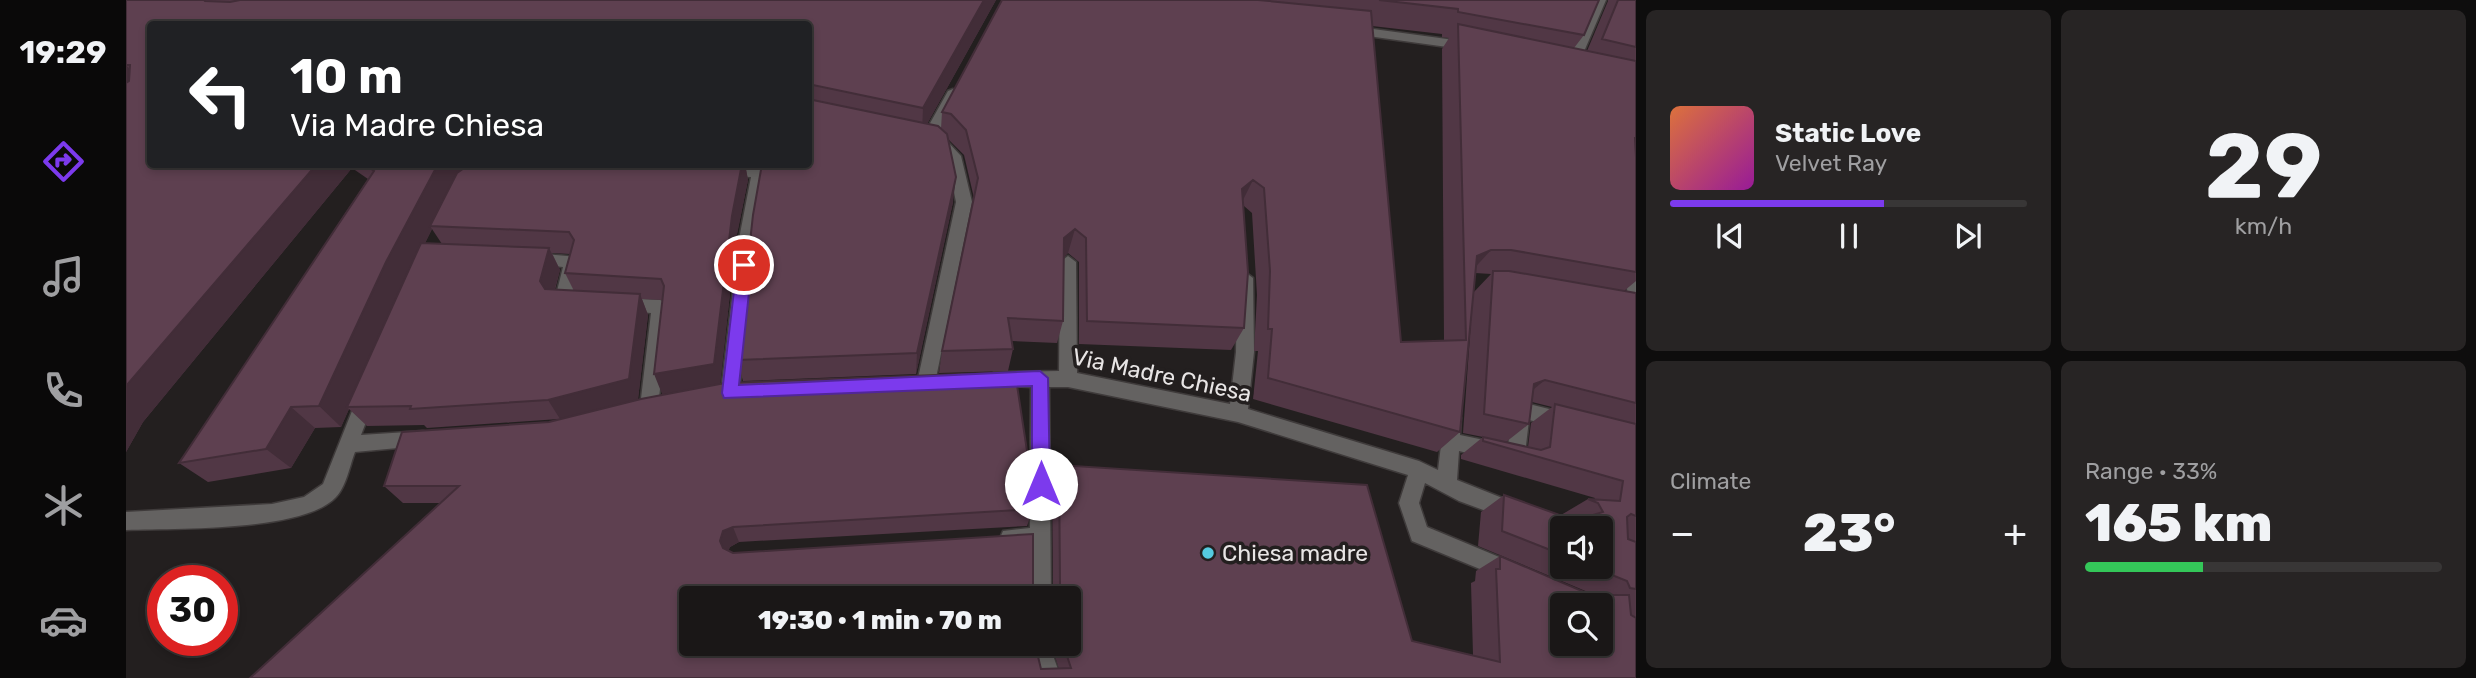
<!DOCTYPE html>
<html lang="en">
<head>
<meta charset="utf-8">
<style>
  body { margin:0; font-family:Rubik,sans-serif; background:#272424; color:#f1f3f6; height:100vh; display:flex; flex-direction:column; font-size:26px; white-space:nowrap }
  * { box-sizing:border-box; margin:0 }
  p { font-size:23px; color:#9f9fa1 }
  .icon { flex:none; width:38px; height:38px; fill:none; stroke:currentColor; stroke-width:2; stroke-linecap:round; stroke-linejoin:round }
  .map { position:relative; flex:1; overflow:hidden }
  .details { display:flex; flex-direction:column; gap:10px; padding:10px; background:#0e0d0d; width:840px }
  .details>* { flex:none }
  .guide { position:absolute; left:21px; top:21px; width:665px; height:147px; border-radius:7px; box-shadow:0 4px 10px #0003,0 0 0 2px #383636; background:#202124; color:#fff; overflow:hidden }
  .tools { position:absolute; left:1424px; top:516px; display:grid; gap:14px }
  .tools a { display:grid; place-items:center; width:63px; height:63px; border-radius:7px; background:#1a1717; box-shadow:0 4px 10px #0003,0 0 0 2px #383636; font-size:35px }
  .speed { position:absolute; left:21px; top:565px; display:flex; gap:14px; font-size:35px; font-weight:700; text-align:center }
  .speed>* { display:grid; place-content:center; width:91px; height:91px; border-radius:50%; background:#1a1717; box-shadow:0 4px 10px #0003,0 0 0 2px #383636; line-height:1 }
  .speed .limit { border:10px solid #d22; background:#fff; color:#111 }
  .pin { position:absolute; display:grid; place-items:center; width:60px; height:60px; color:#fff; margin:-30px; border:4px solid #fff; border-radius:50%; box-shadow:0 2px 7px #0007 }
  .me { position:absolute; width:77px; margin:-38px; rotate:0deg; stroke-linejoin:round; filter:drop-shadow(0 0 5px #0008) }
  .turn { display:flex; align-items:center; gap:24px; height:147px; padding:0 28px; font-size:32px }
  .turn .icon { width:91px; height:91px; stroke-width:2.5 }
  .turn b { display:block; font-size:49px; line-height:60px }
  .big { font-size:52px; font-weight:800; line-height:1.1 }
  .details .card { flex:1; display:flex; flex-direction:column; justify-content:center; gap:10px; min-width:0; padding:0 24px; border-radius:10px; background:#272424 }
  .details .dial { align-items:center; gap:0 }
  .dial b { font-size:91px; line-height:1 }
  .song { display:flex; align-items:center; gap:21px }
  .cover { width:84px; height:84px; border-radius:10px; background:linear-gradient(135deg,hsl(20 70% 55%),hsl(300 70% 35%)) }
  .played { height:7px; border-radius:4px; background:linear-gradient(90deg,#7c3aed 60%,#383636 60%) }
  .keys { display:flex; justify-content:space-around; direction:ltr }
  .heat { display:flex; justify-content:space-between; align-items:center; font-size:38px; direction:ltr }
  .charge { height:10px; border-radius:5px; background:linear-gradient(90deg,#34c759 33%,#383636 0) }
  .details .tiles { flex:1; display:grid; gap:10px; grid-template-columns:repeat(2,1fr) }
  .trip { position:absolute; left:553px; top:586px; width:402px; height:70px; border-radius:7px; background:#1a1717; box-shadow:0 4px 10px #0003,0 0 0 2px #383636; font-weight:800; line-height:70px; text-align:center }
  main { display:flex; flex:1; min-height:0 }
  .menu { display:flex; flex-direction:column; width:126px; justify-content:space-around; align-items:center; background:#0a0909; color:#9f9fa1 }
  .menu .icon { width:49px; height:49px }
  .menu .active { color:#7c3aed }
  .menu b { font-size:32px; color:#f1f3f6 }
  .map>svg:first-child { display:block }
</style>
</head>
<body>
<main>
<nav class="menu">
<b>19:29</b>
<svg class="icon active" aria-label="directions" viewBox="0 0 24 24"><path d="M12 3l9 9-9 9-9-9zM9 14v-3h6M13 9l2 2-2 2"/></svg>
<svg class="icon" aria-label="music" viewBox="0 0 24 24"><path d="M9 18V5l10-2v13"/><circle cx="6" cy="18" r="3"/><circle cx="16" cy="16" r="3"/></svg>
<svg class="icon" aria-label="phone" viewBox="0 0 24 24"><path d="M5 4h4l2 5-3 2q2 4 5 5l2-3 5 2v4C11 20 4 13 5 4z"/></svg>
<svg class="icon" aria-label="climate" viewBox="0 0 24 24"><path d="M12 3v18M4 7l16 10M4 17L20 7"/></svg>
<svg class="icon" aria-label="car" viewBox="0 0 24 24"><path d="M5 17H2v-5l4-1 3-4h7l3 4 3 1v5h-3M9 17h6M6 11h13"/><circle cx="7" cy="17" r="2"/><circle cx="17" cy="17" r="2"/></svg>
</nav>
<div class="map">
<svg width="1510" height="678" viewBox="0 0 1510 678">
  <rect width="100%" height="100%" fill="#231f1f"/>
  <g fill="none" stroke-linecap="round" stroke-linejoin="round">
    <defs>
      <path id="minor" d="M1468 0H1480L1451 68 1449 71H1439L1437 68Z
        M1225 26 1343 42 1350 46 1343 50 1220 33V27Z
        M827 89 834 94 809 139 821 141 835 156 846 202 809 383 806 388 800 391 794 388 791 383 830 202 821 158 812 150 795 147 793 143 822 91Z
        M627 164H642L629 239 613 392 610 398 604 400 598 398 595 392 613 239 625 177 599 176 591 171 599 166Z
        M406 253 453 257 455 261 446 296 454 303 452 308H430L428 303 437 267 400 263 398 259Z
        M1507 253 1510 254V309L1502 302 1499 259Z
        M942 256 950 262 951 373 1104 404 1110 352 1111 278 1119 272 1127 278 1128 352 1122 409 1293 461 1312 470 1319 412 1326 410 1333 412 1335 418 1334 435 1382 445 1388 404 1395 402 1443 414 1445 420 1443 426 1436 428 1403 420 1398 462 1391 465 1333 451 1331 480 1394 505 1397 512 1394 519 1387 521 1333 501 1299 483 1293 503 1301 527 1390 564 1393 571 1390 578 1383 581 1286 541 1273 503 1282 475 1112 422 942 387H923L925 598H904V547L884 548 877 545 874 538 877 531 904 528 905 387 863 385 860 380 863 375 869 372 933 371 934 262Z
        M495 298 534 300 540 302 543 307 532 407 530 413 523 415 516 413 514 407 525 313 489 310 486 305 489 300Z
        M241 388 247 390 250 396 235 435 297 431 304 433 306 439 304 445 229 452C224 465 220 487 210 497 178 532 48 528 0 530V512L146 504 178 497 197 484 232 396 235 390Z
        M901 644H923L935 678H910Z"/>
    </defs>
    <use href="#minor" stroke="#3f3b3b" stroke-width="3"/>
    <use href="#minor" fill="#646261" fill-rule="evenodd"/>
  </g>
  <path fill="#513745" fill-rule="evenodd" d="M0 0H870L801 124 815 129 816 112 876 0H1473L1458 35 1448 48 1461 51 1482 1V0H1510V281L1498 291 1510 293V678H124L315 503H277L258 486 423 422 433 419 301 428 298 425 241 426 223 409 215 427 189 428 165 468 82 482 53 463 242 179 226 168 17 422 0 452ZM682 24V164L611 360 617 381 790 374 827 202 822 139 838 155 848 198 816 351 813 373 882 371 887 349 886 341 931 343 937 321 938 257 942 253 953 262V344L1105 350 1118 328V206L1126 213 1131 295 1128 351H1132L1127 399 1311 452 1334 432 1349 273 1365 274 1347 293 1337 433 1357 437 1335 455V459L1469 498 1468 500 1462 499 1435 515 1378 495 1355 512 1352 546 1469 595H1465L1374 556 1350 571 1349 581 1345 583 1347 655 1286 641 933 465 926 483 927 586H907L607 553 602 550 604 547 613 542 901 526 907 509 437 418 512 399 522 315 516 299 537 300 536 394 594 384 610 239 622 180 619 164H24ZM1246 26 1316 34V37L1323 38 1316 49 1318 341 1275 342ZM306 229 316 244 299 243ZM426 253 444 254 439 273 448 291 429 290 434 270ZM1406 402 1426 407 1405 423 1402 447 1380 442 1403 424ZM1437 528 1475 567H1437ZM565 598H943V644H925L933 669H915Z"/>
  <path fill="#422d38" d="M858 0H870L796 133 797 108Z
    M0 65 22 90 0 108Z
    M191 164H224L226 168 17 422 0 452V386Z
    M313 164H355L304 226 306 229 278 286 221 407 223 409 215 427 193 406 260 262 311 166Z
    M616 164H619L622 180 610 239 594 384 536 394 528 374Z
    M830 177 827 202 790 374 791 353Z
    M1127 180 1115 204 1116 189Z
    M949 229 942 253 931 262 938 238Z
    M423 248 434 270 425 302 414 281Z
    M1365 250 1344 273 1351 256Z
    M514 294 522 315 512 399 434 419 422 400Z
    M1419 380 1396 399 1408 384Z
    M165 407 189 428 165 468 140 449Z
    M607 527 613 542 604 547 601 556 594 541 597 531Z"/>
  <path fill="#5e4050" stroke="#422d38" stroke-width="2" fill-rule="evenodd" d="M0 0H78L79 1 104 2 114 0H858L797 108 682 84V24H24V164H191L0 386V83L3 81 4 65H0Z
    M876 0H1132L1245 11 1275 342 1340 340 1332 24 1510 61V138H1509L1510 157V272L1385 250H1365L1351 256 1334 432 1142 378 1146 329H1142L1144 271 1138 188 1127 180 1116 189 1122 272 1118 328 961 321 960 238 949 229 938 238 937 321 882 318 887 349 816 351 852 178 840 130 825 114 816 112Z
    M1253 0H1473L1458 35 1332 12V9Z
    M1492 0H1510V47L1476 39Z
    M682 99 812 126 821 134 830 177 791 353 611 360 627 215 636 164H682Z
    M239 164H313L311 166 260 262 193 406 165 407 140 449 53 463 248 171Z
    M344 164H616L606 216 588 364 528 374 538 286 535 279 439 273 448 240 443 232 304 226 331 173Z
    M295 243 423 248 414 281 419 289 514 294 503 379 422 400 284 409 285 406 221 407Z
    M1367 271H1383L1510 293V403L1419 380 1408 384 1403 424 1358 414Z
    M889 372 903 464H907V509L607 527 597 531 594 541 597 548 607 553 907 534V586L931 587 934 584 933 465 1241 485 1286 641 1374 662 1370 569H1374V556L1465 595H1503L1505 615 1510 618V678H124L333 486H258L276 432 423 422 515 399 599 383ZM565 598H943V644H937L945 668 915 669 909 644H565ZM1437 606H1475V644H1437Z
    M1429 404 1510 424V516L1505 514 1501 517 1502 539 1510 542V589L1504 588 1501 581 1466 567H1475V528H1437V555L1376 531 1378 495 1464 526 1467 523V515L1477 512 1472 503 1462 499 1494 501 1497 481 1357 441V437L1415 450 1424 447Z"/>
  <path fill="#7c3aed" stroke="#51269a" stroke-width="2" d="M618 259 626 265 613 385 914 371 922 378 924 484 921 490H909L906 484V386L598 398 596 393 611 265Z"/>
  <circle fill="#55cadf" stroke="#231f1f" stroke-width="2.5" cx="1082" cy="553" r="7"/>
  <g text-anchor="middle" dominant-baseline="central" stroke-width="7" stroke-linejoin="round" paint-order="stroke">
    <g font-size="23" fill="#e8e5e5" stroke="#231f1f">
      <text transform="translate(1036 375) rotate(12)">Via Madre Chiesa</text>
    </g>
    <g font-size="23" fill="#e8e5e5" stroke="#231f1f" text-anchor="start">
      <text x="1096" y="553">Chiesa madre</text>
    </g>
  </g>
</svg>
<div class="tools">
<a><svg class="icon" aria-label="sound" viewBox="0 0 24 24"><path d="M4 9h4l5-4v14l-5-4H4zM17 9q2 3 0 6"/></svg></a>
<a><svg class="icon" aria-label="search" viewBox="0 0 24 24"><circle cx="10" cy="10" r="6"/><path d="M15 15l6 6"/></svg></a>
</div>
<div class="speed"><div class="limit">30</div></div>
<div class="pin" style="left:618px;top:265px;background:#d93025"><svg class="icon" aria-label="arrive" viewBox="0 0 24 24"><path d="M6 21V4h12l-3 4 3 4H6"/></svg></div>
<svg class="me" style="left:915px;top:484px" viewBox="-20 -20 40 40"><circle r="19" fill="#fff"/><path d="M0-13L10 11 0 6-10 11z" fill="#7c3aed"/></svg>
<div class="trip">19:30 · 1 min · 70 m</div>
<div class="guide">
<div class="turn"><svg class="icon" aria-label="left" viewBox="0 0 24 24"><path d="M17 20v-9H6M10 6l-5 5 5 5"/></svg><div><b>10 m</b>Via Madre Chiesa</div></div>
</div>
</div>
<section class="details">
<div class="tiles">
<div class="card">
<div class="song"><i class="cover"></i><div><b>Static Love</b><p>Velvet Ray</p></div></div>
<div class="played"></div>
<div class="keys"><svg class="icon" aria-label="previous" viewBox="0 0 24 24"><path d="M18 5L8 12l10 7zM5 5v14"/></svg><svg class="icon" aria-label="pause" viewBox="0 0 24 24"><path d="M8 5v14M16 5v14"/></svg><svg class="icon" aria-label="next" viewBox="0 0 24 24"><path d="M6 5l10 7-10 7zM19 5v14"/></svg></div>
</div>
<div class="card dial"><b>29</b><p>km/h</p></div>
<div class="card"><p>Climate</p>
<div class="heat"><a>−</a><b class="big">23°</b><a>+</a></div>
</div>
<div class="card"><p>Range · 33%</p><b class="big">165 km</b><div class="charge"></div></div>
</div>
</section>
</main>
</body>
</html>
